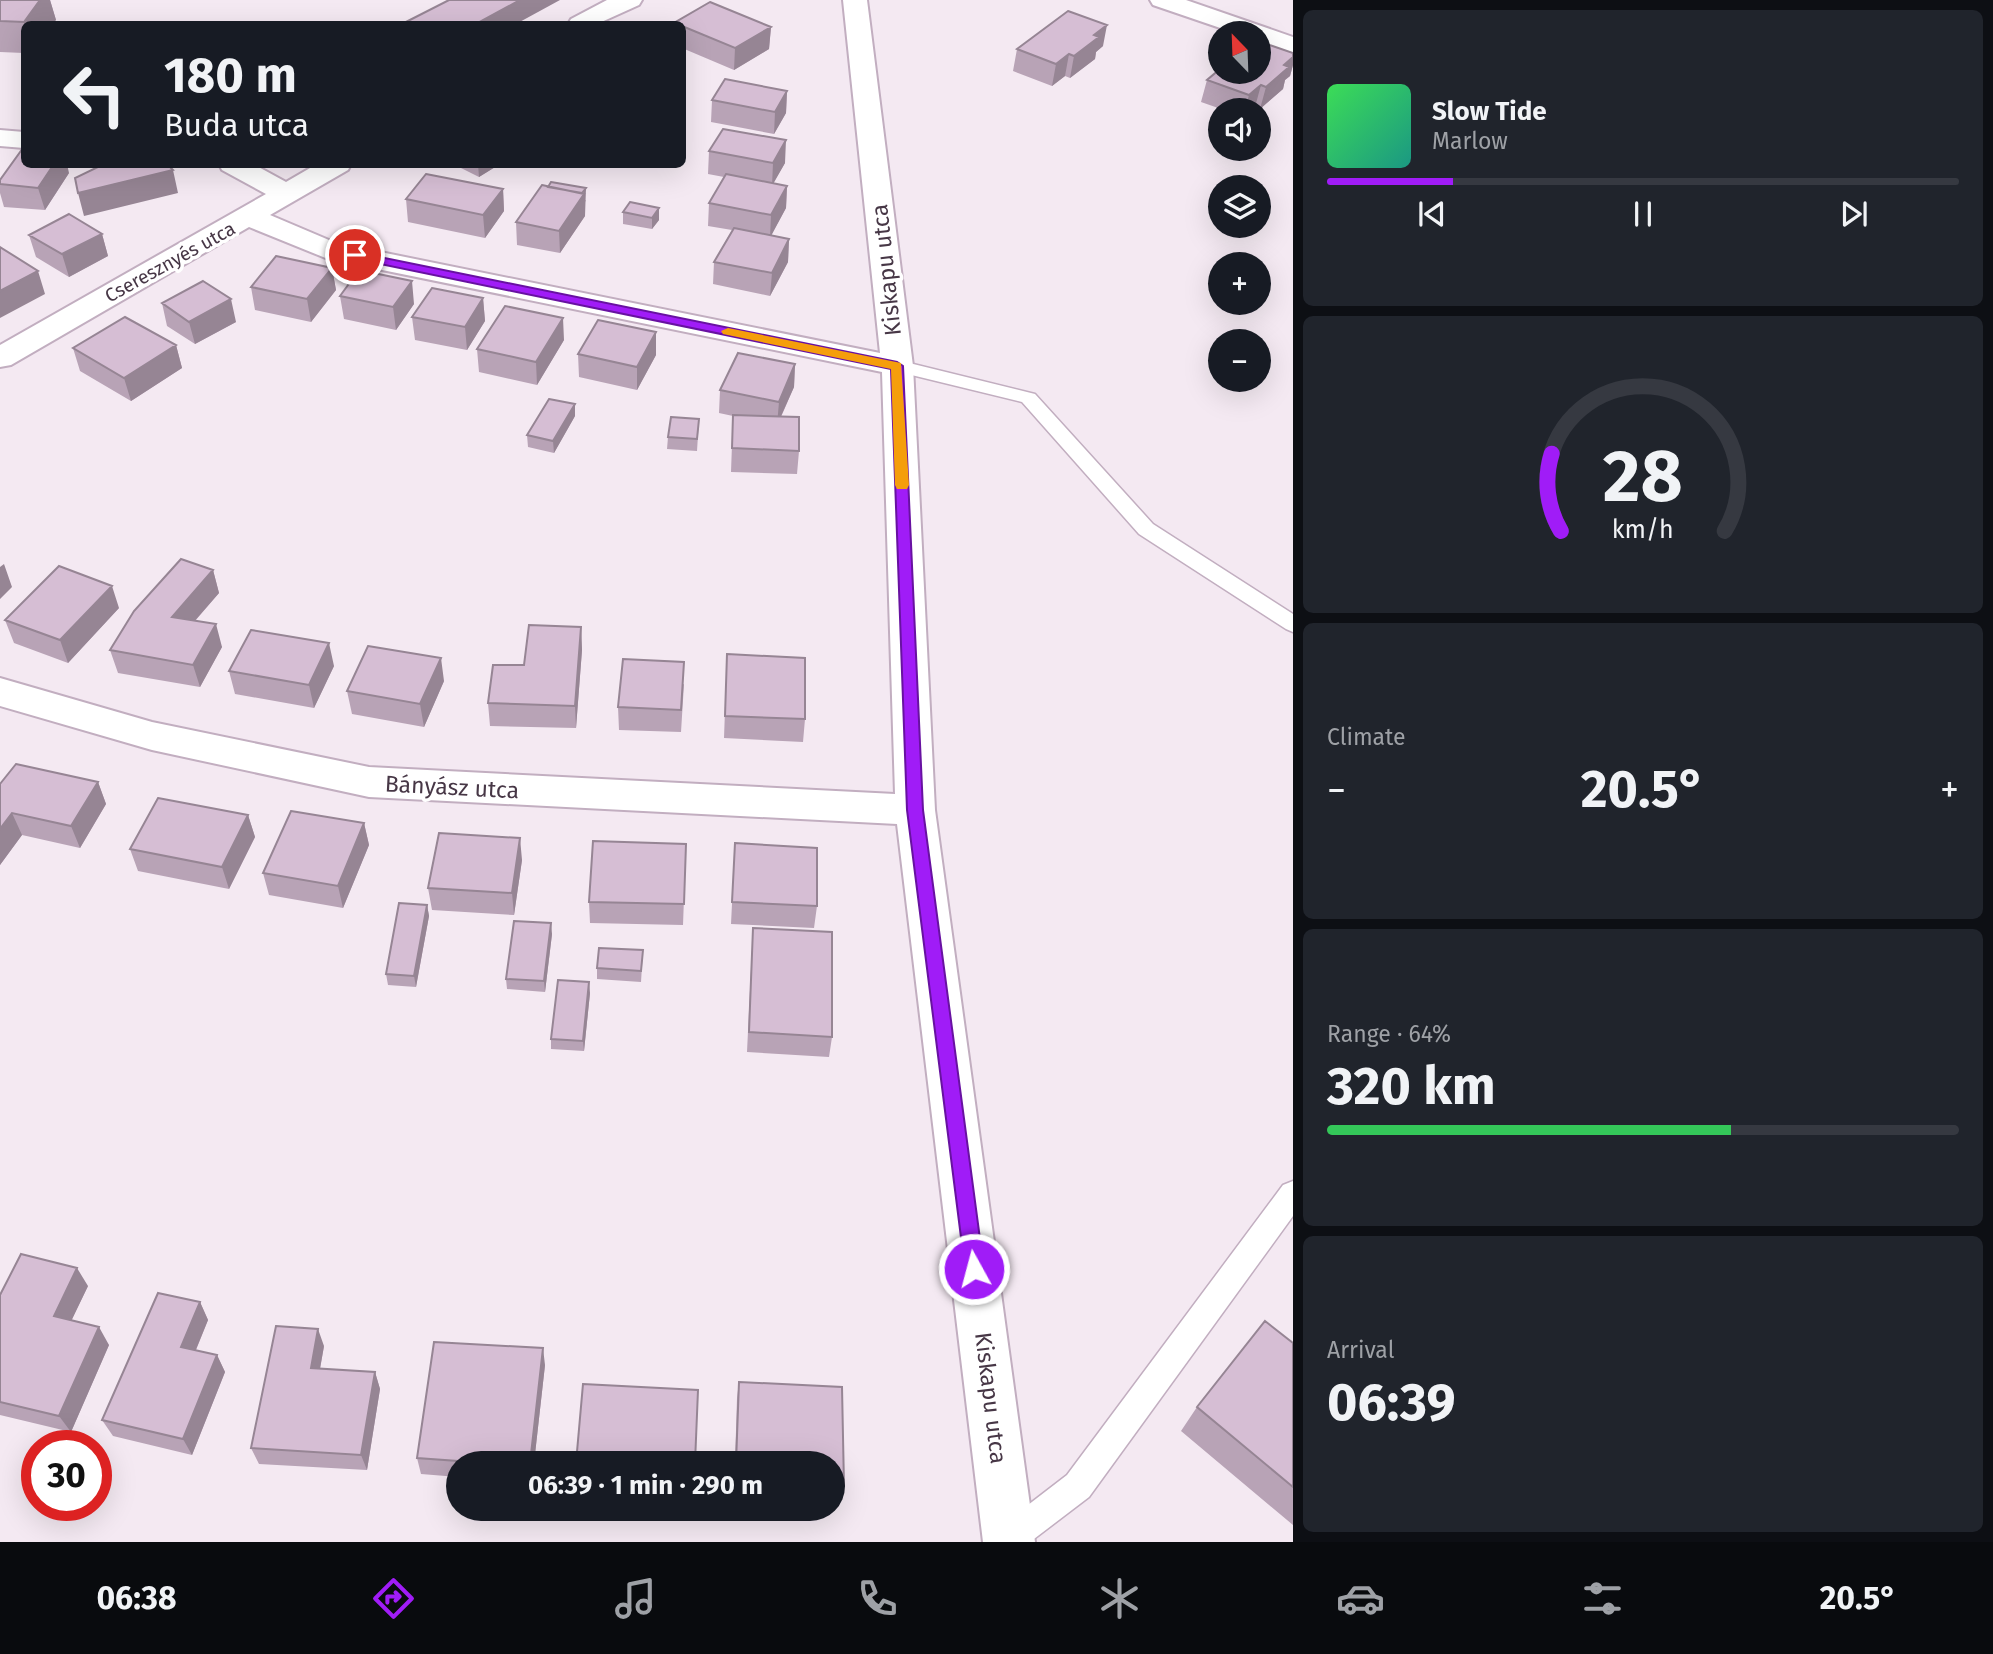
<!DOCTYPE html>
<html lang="en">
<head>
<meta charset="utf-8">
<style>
  body { margin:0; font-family:"Fira Sans",sans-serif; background:#20242c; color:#f1f3f6; height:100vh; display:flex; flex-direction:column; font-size:26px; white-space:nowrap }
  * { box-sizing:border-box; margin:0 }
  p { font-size:23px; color:#9ea1a6 }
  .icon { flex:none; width:38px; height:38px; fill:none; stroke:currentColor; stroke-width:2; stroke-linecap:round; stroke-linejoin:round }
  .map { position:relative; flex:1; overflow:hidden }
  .drawer { display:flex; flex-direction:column; gap:10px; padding:10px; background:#0d0f14; width:700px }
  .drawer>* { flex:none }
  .top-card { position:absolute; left:21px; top:21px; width:665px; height:147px; border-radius:10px; box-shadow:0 7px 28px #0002; background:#171b24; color:#f1f3f6; overflow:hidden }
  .needle { width:46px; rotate:337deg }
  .fabs { position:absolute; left:1208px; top:21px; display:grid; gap:14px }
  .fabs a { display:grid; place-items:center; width:63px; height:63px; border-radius:50%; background:#171b24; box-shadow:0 7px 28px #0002; font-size:35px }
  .speed { position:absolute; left:21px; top:1430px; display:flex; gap:14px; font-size:35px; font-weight:700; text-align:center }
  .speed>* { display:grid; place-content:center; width:91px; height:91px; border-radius:50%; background:#171b24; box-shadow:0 7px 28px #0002; line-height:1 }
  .speed .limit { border:10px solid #d22; background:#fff; color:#111 }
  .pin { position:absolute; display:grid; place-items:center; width:60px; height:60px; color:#fff; margin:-30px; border:4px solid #fff; border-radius:50%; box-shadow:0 2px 7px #0007 }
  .me { position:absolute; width:77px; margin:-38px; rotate:353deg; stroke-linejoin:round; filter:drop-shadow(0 0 5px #0008) }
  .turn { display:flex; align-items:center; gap:24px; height:147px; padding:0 28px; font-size:32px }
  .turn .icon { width:91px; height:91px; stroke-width:2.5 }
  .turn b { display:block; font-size:49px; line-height:60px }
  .big { font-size:52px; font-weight:700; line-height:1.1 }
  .drawer .tile { flex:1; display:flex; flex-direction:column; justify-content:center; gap:10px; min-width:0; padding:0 24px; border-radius:10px; background:#20242c }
  .drawer .dial { align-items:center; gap:0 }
  .dial svg { height:182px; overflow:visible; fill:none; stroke:#363941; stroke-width:7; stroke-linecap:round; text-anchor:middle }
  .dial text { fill:#f1f3f6; stroke:none }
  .song { display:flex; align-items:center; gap:21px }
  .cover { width:84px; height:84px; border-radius:10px; background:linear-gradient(135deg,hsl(130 70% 55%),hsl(170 70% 35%)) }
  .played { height:7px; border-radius:4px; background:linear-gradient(90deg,#a01cf7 20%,#363941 20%) }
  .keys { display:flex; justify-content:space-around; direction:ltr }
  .heat { display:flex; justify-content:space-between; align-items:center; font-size:38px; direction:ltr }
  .charge { height:10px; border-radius:5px; background:linear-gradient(90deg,#34c759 64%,#363941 0) }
  .trip { position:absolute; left:446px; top:1451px; width:399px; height:70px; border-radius:35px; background:#171b24; box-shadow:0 7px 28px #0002; font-weight:700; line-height:70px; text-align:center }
  .dock { display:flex; height:112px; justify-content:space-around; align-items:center; background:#090b0e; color:#9ea1a6 }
  .dock .icon { width:49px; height:49px }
  .dock .current { color:#a01cf7 }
  .dock b { font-size:32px; color:#f1f3f6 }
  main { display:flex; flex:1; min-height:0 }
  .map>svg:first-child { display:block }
</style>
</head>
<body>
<main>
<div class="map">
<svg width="1293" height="1542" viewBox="0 0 1293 1542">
  <rect width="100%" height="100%" fill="#f4e9f2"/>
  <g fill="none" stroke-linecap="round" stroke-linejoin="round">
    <defs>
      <path id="lane" d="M897 360 1035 394 1153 524 1293 614V632L1286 629 1139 534 1022 402 891 370 888 366Z
        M1293 1181V1216L1089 1497 1030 1542H995L998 1528 1067 1475 1283 1185Z"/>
      <path id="street" d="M607 0H642L639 5 597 24H568L571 19Z
        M843 0H867L913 366 935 810 1035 1542H983L897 824 369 797 152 750 0 706V678L152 722 369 767 895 794 882 372 328 259 249 227 11 365 0 367V345L266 194 222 170 219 164H253L286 182 317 164H351L348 170 270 215 336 243 880 353Z
        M1150 0H1186L1293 37V53L1258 41V33H1235L1153 5Z
        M0 130 24 132V148L0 146Z"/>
    </defs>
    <use href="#lane" stroke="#c2aec0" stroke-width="3"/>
    <use href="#street" stroke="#c2aec0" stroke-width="4"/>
    <use href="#lane" fill="#fff" fill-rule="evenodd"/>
    <use href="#street" fill="#fff" fill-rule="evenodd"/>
  </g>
  <path fill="#b8a3b6" d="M0 0H50L56 20 24 24V53L0 52Z
    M674 23 771 27 769 49 734 70 682 48V24H674Z
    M1103 46 1096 52 1095 59 1070 78 1065 76 1052 86 1013 71 1017 49Z
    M1293 53V65L1290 76 1285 80 1283 89 1260 109 1255 107 1251 110H1224L1201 102 1207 80Z
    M787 91 786 113 774 134 711 122 712 100Z
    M709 151 785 163 773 183 787 186 786 208 771 235 789 239 788 262 770 296 713 284 714 262 732 230 708 226 709 203 724 177 708 174Z
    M453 164H500L479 177Z
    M69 173 45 210 4 207 0 193V180Z
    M503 189 504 211 485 238 408 222 406 199Z
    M586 200 585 202V216L560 253 517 245 516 222Z
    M623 212 659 220 652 229 623 224Z
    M102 234 108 256 69 277 36 257 29 235Z
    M332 268 336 290 311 322 255 310 251 287Z
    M340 296 414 304 396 330 344 319Z
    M483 298 485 321 467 350 415 340 412 317Z
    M162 303 236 322 195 344 167 326Z
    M564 340 537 385 479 372 477 349Z
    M176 345 182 368 131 401 80 371 73 348Z
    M578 354 656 355 637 390 579 377Z
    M795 364 794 387 781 417 799 451 797 474 731 472 733 416 719 413 720 390Z
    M575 416 554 453 528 447 527 435Z
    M699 419 697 451 667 449 668 437Z
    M213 570 219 593 195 621 222 647 200 687 118 673 110 650Z
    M119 608 68 663 14 643 5 620Z
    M581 627 582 650 576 728 490 726 488 703 524 665Z
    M727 654 805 719 803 742 724 738Z
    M334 666 314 708 235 694 229 671Z
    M444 681 424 727 352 714 347 691Z
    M684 684 681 732 619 730 618 707Z
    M98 782 106 804 80 848 22 835 0 865V784Z
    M248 815 255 837 229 889 138 871 130 849Z
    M364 823 369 845 343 908 269 895 263 873Z
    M735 843 817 906 814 928 731 924Z
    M686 844 683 925 590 923 589 902Z
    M522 860 514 915 432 910 428 888Z
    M427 905 429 916 416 987 388 985 386 974Z
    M753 928 832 1037 829 1057 747 1052Z
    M552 934 545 992 507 989 506 979Z
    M643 950 641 982 597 979V968Z
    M590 993 584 1051 551 1049V1039Z
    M88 1286 71 1321 109 1345 71 1432 0 1415V1295Z
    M200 1302 208 1320 196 1350 217 1355 225 1372 192 1455 113 1436 102 1420Z
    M1293 1343V1525L1181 1431 1197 1407Z
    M324 1346 320 1369 375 1372 380 1389 367 1470 259 1464 251 1448Z
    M545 1365 534 1463H458V1477L421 1474 417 1458Z
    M739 1382 842 1387 844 1486 840 1501H833V1463H735L737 1398Z"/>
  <path fill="#968594" d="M40 0H50L56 20 53 24H24V26V22Z
    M520 0H560L516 24H476Z
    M1107 25 1103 46 1096 52 1095 59 1070 78 1074 56 1094 35Z
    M771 27 769 49 734 70 735 48Z
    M1069 54 1065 76 1052 86 1056 64Z
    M1293 57V65L1290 76 1285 80 1283 89 1260 109 1266 87 1284 65Z
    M1261 85 1255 107 1251 110H1245L1249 95Z
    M787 91 786 113 774 134 775 112Z
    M786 140 785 163 772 186 773 163Z
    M54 164H67L69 173 45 210 38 188Z
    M478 164H500L479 177Z
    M173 170 178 193 84 216 78 193Z
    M787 186 786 208 770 238 771 215Z
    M586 188 585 216 560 253 559 231Z
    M503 189 504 211 485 238 483 215Z
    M659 208V220L652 229V218Z
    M102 234 108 256 69 277 62 254Z
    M789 239 788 262 770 296 772 273Z
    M332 268 336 290 311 322 307 299Z
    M38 271 45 294 0 318V291Z
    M412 281 414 304 396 330 393 307Z
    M483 298 485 321 467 350 465 327Z
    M231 299 236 322 195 344 189 322Z
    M563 318 564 340 537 385 536 362Z
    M656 332V355L637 390V367Z
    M176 345 182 368 131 401 124 378Z
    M795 364 794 387 777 425 779 402Z
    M575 404V416L554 453 553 441Z
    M4 564 12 587 0 599V567Z
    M213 570 219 593 178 640 172 617Z
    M112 586 119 608 68 663 60 640Z
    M216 624 222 647 200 687 193 665Z
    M581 627 582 650 576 728 575 706Z
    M329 643 334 666 314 708 309 685Z
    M441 658 444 681 424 727 420 704Z
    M98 782 106 804 80 848 71 826Z
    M12 813 22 835 0 865V829Z
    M248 815 255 837 229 889 222 867Z
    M364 823 369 845 343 908 338 886Z
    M520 838 522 860 514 915 512 893Z
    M427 905 429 916 416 987 414 976Z
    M551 923 552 934 545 992 544 981Z
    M589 982 590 993 584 1051 583 1041Z
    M77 1268 88 1286 65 1334 54 1316Z
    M200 1302 208 1320 190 1364 181 1347Z
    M99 1327 109 1345 71 1432 59 1416Z
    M318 1329 324 1346 317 1385 311 1368Z
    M543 1348 545 1365 534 1463H530Z
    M217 1355 225 1372 192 1455 183 1439Z
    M375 1372 380 1389 367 1470 361 1455Z"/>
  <path fill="#d6bed4" stroke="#968594" stroke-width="2" d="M0 0H40L24 22 0 21Z
    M449 0H520L476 24H402Z
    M710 2 771 27 735 48 682 26V24H678L674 23Z
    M1068 11 1107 25 1094 35 1099 37 1074 56 1069 54 1056 64 1017 49Z
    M1258 41 1293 53V57L1284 65 1289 67 1266 87 1261 85 1249 95 1207 80 1220 69V72H1258Z
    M725 79 787 91 775 112 712 100Z
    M723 129 786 140 773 163 709 151Z
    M23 148H24V164H54L38 188 0 184V180Z
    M104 164H167L173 170 78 193 75 178Z
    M426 174 503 189 483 215 406 199Z
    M726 174 787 186 771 215 709 203Z
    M551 182 586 188 582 193 548 187Z
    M542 185 584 194 559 231 516 222Z
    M630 202 659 208 652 218 623 212Z
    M69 214 102 234 62 254 29 235Z
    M734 228 789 239 772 273 714 262Z
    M0 247 38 271 0 291Z
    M276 256 332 268 307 299 251 287Z
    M359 270 412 281 393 307 340 296Z
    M203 281 231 299 189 322 162 303Z
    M432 288 483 298 465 327 412 317Z
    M505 306 563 318 536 362 477 349Z
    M125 317 176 345 124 378 73 348Z
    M598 320 656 332 637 367 578 354Z
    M738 353 795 364 779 402 720 390Z
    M549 399 575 404 553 441 527 435Z
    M733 415 799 417V451L732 448Z
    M671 417 699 419 697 439 668 437Z
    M181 559 213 570 172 617 216 624 193 665 110 650 134 611Z
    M59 566 112 586 60 640 5 620Z
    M529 625 581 627 575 706 488 703 493 665H524Z
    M251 630 329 643 309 685 229 671Z
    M368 646 441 658 420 704 347 691Z
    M727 654 805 658V719L725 716Z
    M623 659 684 662 681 710 618 707Z
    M16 764 98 782 71 826 12 813 0 829V784Z
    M158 798 248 815 222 867 130 849Z
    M291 811 364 823 338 886 263 873Z
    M439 833 520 838 512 893 428 888Z
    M593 841 686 844 684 904 589 902Z
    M735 843 817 848V906L732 902Z
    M399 903 427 905 414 976 386 974Z
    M514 921 551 923 544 981 506 979Z
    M753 928 832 932V1037L749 1032Z
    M599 948 643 950 641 971 597 968Z
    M558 980 589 982 583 1041 551 1039Z
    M21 1254 77 1268 54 1316 99 1327 59 1416 0 1402V1295Z
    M158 1293 200 1302 181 1347 217 1355 183 1439 102 1420Z
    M1265 1321 1293 1343V1487L1197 1407Z
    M276 1326 318 1329 311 1368 375 1372 361 1455 251 1448Z
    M434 1342 543 1348 530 1463H486L417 1458Z
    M739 1382 842 1387 844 1486 833 1485V1463H736Z
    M583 1384 698 1390 695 1463H576Z"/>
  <path fill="#a01cf7" stroke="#6812a1" stroke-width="2" d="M355 252 897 362 903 366 923 810 984 1269 981 1276 974 1278 967 1276 965 1269 907 810 891 369 351 258V253Z"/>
  <path fill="#f59e0b" d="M728 328 901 363 909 485 907 489H897L895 485 891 369 723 334 721 331Z"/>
  <g text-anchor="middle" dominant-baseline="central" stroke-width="7" stroke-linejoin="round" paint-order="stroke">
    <g font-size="19" fill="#473746" stroke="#fff">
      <text transform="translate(170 262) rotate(-29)">Cseresznyés utca</text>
    </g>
    <g font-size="23" fill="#473746" stroke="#fff">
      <text transform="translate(886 270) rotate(-96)">Kiskapu utca</text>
      <text transform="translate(452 787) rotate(3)">Bányász utca</text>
      <text transform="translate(991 1398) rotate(83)">Kiskapu utca</text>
    </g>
  </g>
</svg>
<div class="fabs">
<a><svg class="needle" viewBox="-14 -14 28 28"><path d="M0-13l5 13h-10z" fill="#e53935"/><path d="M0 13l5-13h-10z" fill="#9ea1a6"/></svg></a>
<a><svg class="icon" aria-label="sound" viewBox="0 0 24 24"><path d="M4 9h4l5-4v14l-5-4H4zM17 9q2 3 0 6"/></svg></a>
<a><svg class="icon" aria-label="layers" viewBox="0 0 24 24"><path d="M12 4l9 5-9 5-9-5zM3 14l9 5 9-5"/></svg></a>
<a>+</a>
<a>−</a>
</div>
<div class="speed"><div class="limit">30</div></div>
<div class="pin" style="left:355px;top:255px;background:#d93025"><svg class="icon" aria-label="arrive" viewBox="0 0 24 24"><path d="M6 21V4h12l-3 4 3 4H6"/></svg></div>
<svg class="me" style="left:974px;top:1269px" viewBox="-20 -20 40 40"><circle r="17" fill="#a01cf7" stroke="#fff" stroke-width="3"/><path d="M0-11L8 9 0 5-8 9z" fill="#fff"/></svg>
<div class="trip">06:39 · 1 min · 290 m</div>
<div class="top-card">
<div class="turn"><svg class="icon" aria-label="left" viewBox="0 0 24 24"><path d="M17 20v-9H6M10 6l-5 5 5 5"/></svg><div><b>180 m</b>Buda utca</div></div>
</div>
</div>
<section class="drawer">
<div class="tile">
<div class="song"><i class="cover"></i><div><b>Slow Tide</b><p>Marlow</p></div></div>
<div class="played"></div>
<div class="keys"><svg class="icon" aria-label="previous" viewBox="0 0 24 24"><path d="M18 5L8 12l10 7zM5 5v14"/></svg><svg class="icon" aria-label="pause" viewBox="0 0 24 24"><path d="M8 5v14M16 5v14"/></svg><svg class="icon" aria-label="next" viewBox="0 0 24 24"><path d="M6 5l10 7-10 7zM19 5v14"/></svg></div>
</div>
<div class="tile dial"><svg viewBox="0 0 100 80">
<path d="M14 69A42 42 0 1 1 86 69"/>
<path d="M14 69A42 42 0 0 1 10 35" stroke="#a01cf7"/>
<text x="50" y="56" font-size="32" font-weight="700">28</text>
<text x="50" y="72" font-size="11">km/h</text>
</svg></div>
<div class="tile"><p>Climate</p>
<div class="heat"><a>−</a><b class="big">20.5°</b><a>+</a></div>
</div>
<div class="tile"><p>Range · 64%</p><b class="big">320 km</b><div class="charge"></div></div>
<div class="tile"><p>Arrival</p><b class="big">06:39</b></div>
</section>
</main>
<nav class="dock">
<b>06:38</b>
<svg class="icon current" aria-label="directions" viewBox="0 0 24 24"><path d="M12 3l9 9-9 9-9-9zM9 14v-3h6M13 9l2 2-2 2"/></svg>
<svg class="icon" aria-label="music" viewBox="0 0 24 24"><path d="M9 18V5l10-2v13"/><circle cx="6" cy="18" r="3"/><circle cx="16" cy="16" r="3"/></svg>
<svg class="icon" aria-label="phone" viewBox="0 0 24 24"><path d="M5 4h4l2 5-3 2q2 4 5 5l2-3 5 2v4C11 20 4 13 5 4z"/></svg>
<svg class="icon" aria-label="climate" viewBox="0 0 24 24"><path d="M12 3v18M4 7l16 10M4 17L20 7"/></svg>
<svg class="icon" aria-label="car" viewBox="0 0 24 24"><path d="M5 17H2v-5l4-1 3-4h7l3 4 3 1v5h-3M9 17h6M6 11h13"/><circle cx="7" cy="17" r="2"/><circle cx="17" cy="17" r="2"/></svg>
<svg class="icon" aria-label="filters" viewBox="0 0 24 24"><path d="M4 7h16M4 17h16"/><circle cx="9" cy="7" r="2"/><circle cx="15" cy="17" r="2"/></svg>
<b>20.5°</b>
</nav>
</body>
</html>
